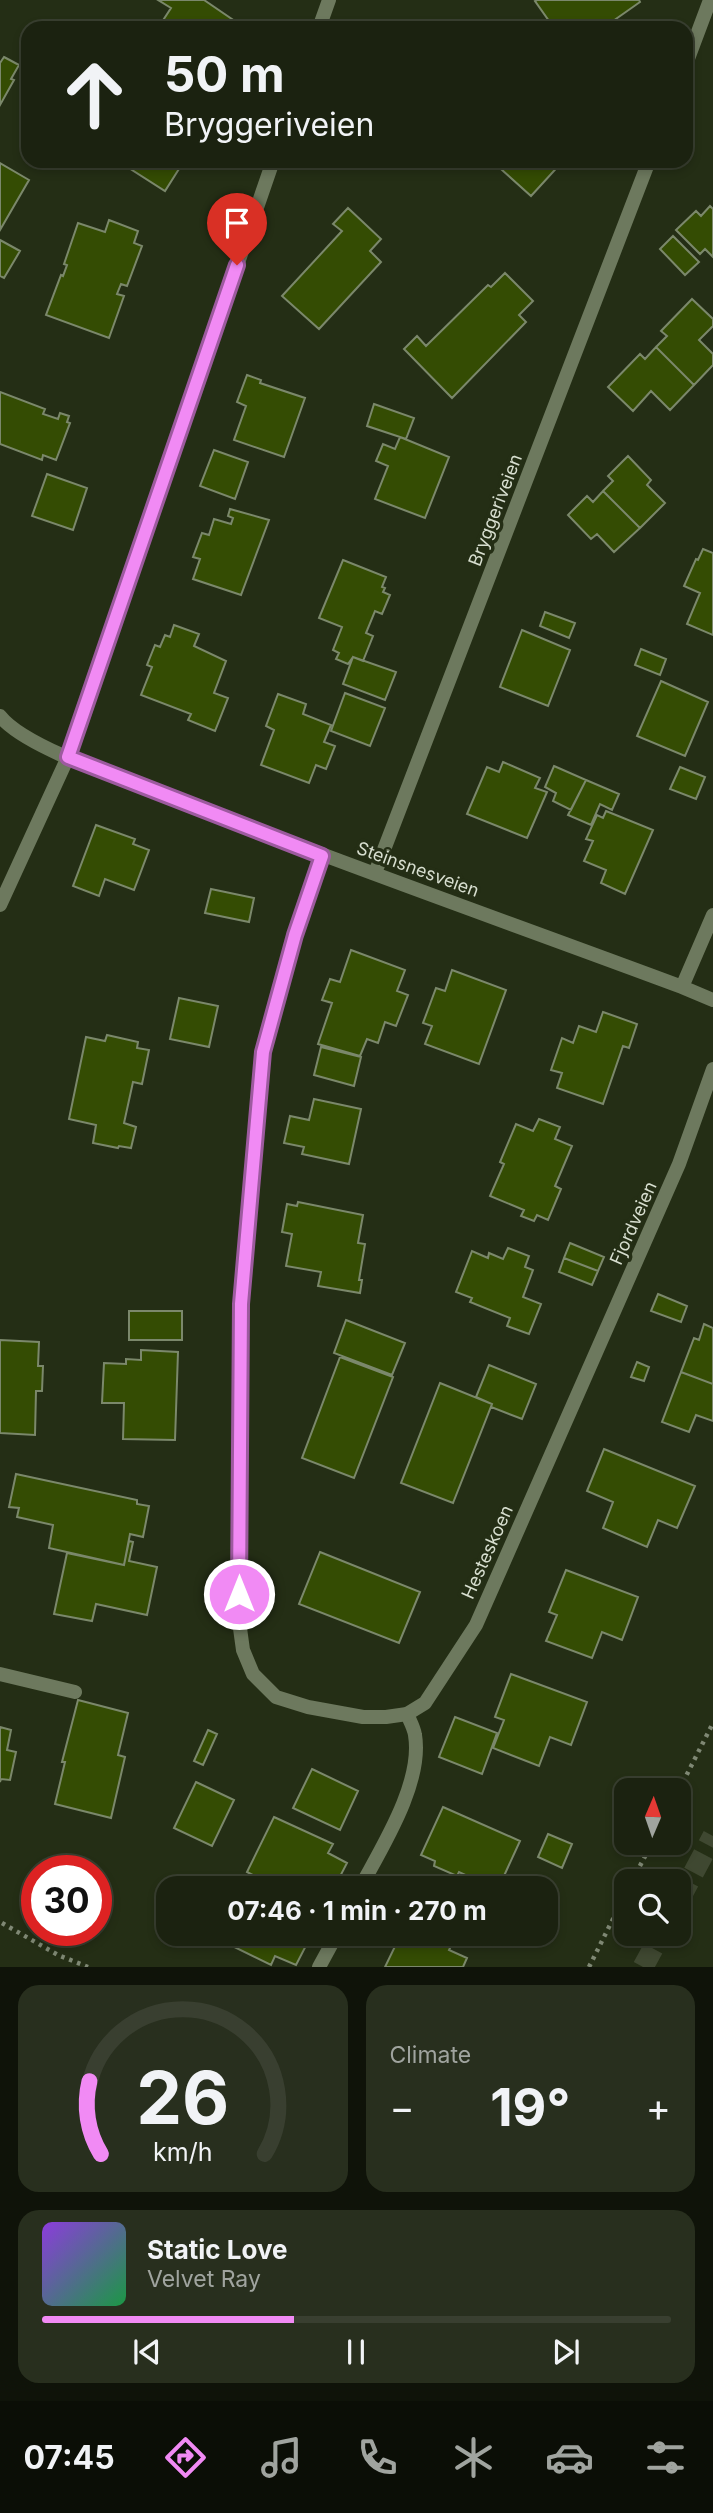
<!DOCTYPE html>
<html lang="en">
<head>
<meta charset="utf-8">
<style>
  body { margin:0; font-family:Inter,sans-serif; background:#282f1e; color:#f1f3f6; height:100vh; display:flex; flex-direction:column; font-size:26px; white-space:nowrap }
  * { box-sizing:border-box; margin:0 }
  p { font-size:23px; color:#a0a49f }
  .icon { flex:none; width:38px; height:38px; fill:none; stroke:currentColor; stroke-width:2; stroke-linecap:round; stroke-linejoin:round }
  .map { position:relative; height:1967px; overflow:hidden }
  .drawer { display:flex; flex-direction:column; gap:18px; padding:18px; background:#0f1309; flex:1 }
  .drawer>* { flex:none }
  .top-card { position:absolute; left:21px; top:21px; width:672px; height:147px; border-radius:21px; box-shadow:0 4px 10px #0003,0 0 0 2px #393f30; background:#1b2210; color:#f1f3f6; overflow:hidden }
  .needle { width:46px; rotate:2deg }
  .fabs { position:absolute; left:614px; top:1778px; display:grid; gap:14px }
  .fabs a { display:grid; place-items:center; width:77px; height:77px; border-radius:14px; background:#1b2210; box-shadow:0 4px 10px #0003,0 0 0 2px #393f30; font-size:35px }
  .speed { position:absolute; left:21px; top:1855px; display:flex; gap:14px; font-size:35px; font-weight:700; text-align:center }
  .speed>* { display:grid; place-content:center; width:91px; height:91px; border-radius:50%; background:#1b2210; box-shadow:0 4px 10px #0003,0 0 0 2px #393f30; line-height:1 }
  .speed .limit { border:10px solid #d22; background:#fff; color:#111 }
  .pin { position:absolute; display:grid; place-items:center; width:60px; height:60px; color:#fff; margin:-72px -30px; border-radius:50% 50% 50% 0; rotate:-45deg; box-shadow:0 0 7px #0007 }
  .pin .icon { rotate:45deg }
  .me { position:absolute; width:77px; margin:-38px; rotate:0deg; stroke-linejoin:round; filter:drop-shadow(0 0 5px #0008) }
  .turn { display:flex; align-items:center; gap:24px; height:147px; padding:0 28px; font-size:32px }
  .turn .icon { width:91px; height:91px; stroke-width:2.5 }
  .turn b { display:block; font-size:49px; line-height:60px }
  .big { font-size:52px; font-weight:700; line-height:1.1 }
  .drawer .card { flex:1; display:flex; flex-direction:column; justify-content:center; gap:10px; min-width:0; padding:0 24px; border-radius:21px; background:#282f1e }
  .drawer .dial { align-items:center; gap:0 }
  .dial svg { height:182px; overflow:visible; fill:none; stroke:#393f30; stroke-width:7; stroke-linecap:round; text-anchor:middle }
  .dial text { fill:#f1f3f6; stroke:none }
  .song { display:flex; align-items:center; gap:21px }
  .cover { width:84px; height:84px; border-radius:10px; background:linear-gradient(135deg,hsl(270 70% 55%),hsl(140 70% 35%)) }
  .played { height:7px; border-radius:4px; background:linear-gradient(90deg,#f18af4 40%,#393f30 40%) }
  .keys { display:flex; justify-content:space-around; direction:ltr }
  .heat { display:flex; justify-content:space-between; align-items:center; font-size:38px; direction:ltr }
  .drawer .tiles { flex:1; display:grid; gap:18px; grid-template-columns:1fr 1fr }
  .card:last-child { grid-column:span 2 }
  .trip { position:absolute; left:156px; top:1876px; width:402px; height:70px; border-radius:21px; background:#1b2210; box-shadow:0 4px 10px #0003,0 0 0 2px #393f30; font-weight:700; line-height:70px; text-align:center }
  .tabs { display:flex; height:112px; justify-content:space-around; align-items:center; background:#0b0e06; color:#a0a49f }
  .tabs .icon { width:49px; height:49px }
  .tabs .selected { color:#f18af4 }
  .tabs b { font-size:32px; color:#f1f3f6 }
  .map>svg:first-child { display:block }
</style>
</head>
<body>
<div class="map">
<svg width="713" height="1967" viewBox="0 0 713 1967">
  <rect width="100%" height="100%" fill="#242e15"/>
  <path fill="#344c03" stroke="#7b886b" stroke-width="2" d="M158 0H204L245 28H158L171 8Z
    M537 0H639L640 2 603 28H554L535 1Z
    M4 57 19 65 11 79 14 80 0 105V63Z
    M118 161H184L165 191Z
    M492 161H563L531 196Z
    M0 163 29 180 0 230Z
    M710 206 713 209V257L705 249 700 254 676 230 696 211 701 216Z
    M348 208 381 239 370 251 381 262 319 329 282 296 342 231 333 224Z
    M109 220 138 231 134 243 142 246 127 286 121 284 117 294 124 296 109 338 46 315 61 275 63 276 67 265 64 264 78 223 105 232Z
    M673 236 699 262 685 275 660 249Z
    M0 240 20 251 4 278 0 276Z
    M505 273 533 301 519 315 526 322 452 398 404 349 417 336 426 346 488 285 491 287Z
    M692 299 713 319V326L699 340 713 354V365L694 385 656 347 667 336 661 331Z
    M656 347 694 385 670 410 651 391 633 411 608 387 640 354 645 359Z
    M247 375 261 380 260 383 305 398 284 457 234 440 246 406 237 402Z
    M0 392 45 409 43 414 58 419 60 413 69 416 67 422 70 423 56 460 43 455 42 460 0 444Z
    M374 404 414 418 406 439 367 426Z
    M400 437 449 457 425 518 375 499 388 466 376 461 383 444 395 449Z
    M214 450 248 462 235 499 200 486Z
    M628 456 651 480 647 485 665 503 640 528 603 491 613 481 608 476Z
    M47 474 87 488 73 530 32 516Z
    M603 491 640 528 614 552 597 534 591 539 568 515 587 496 593 502Z
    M230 509 269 520 241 595 193 579 200 559 193 557 202 533 209 535 214 519 231 524 233 518 228 516Z
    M703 549 713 553V635L687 624 700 593 684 586 696 559 698 560Z
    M343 560 386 577 382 587 385 588 383 592 390 595 382 614 375 611 366 633 373 636 363 661 353 657 348 664 336 659 339 653 333 650 342 627 319 618Z
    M545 612 575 623 569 638 540 626Z
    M174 625 199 634 194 646 226 661 214 693 228 698 215 731 188 720 191 714 141 695 152 667 147 665 155 645 160 647 165 635 170 637Z
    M522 630 570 650 548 706 500 687Z
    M641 649 666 659 660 675 635 665Z
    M353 657 396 672 385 700 343 684Z
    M661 681 708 702 685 756 637 736Z
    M345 693 385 708 370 746 331 731Z
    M278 694 306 704 303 714 331 725 324 742 335 746 326 769 316 765 309 783 261 765 274 730 266 726Z
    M503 762 540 778 535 788 547 792 527 838 467 814 487 767 499 772Z
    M554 766 586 780 571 810 553 801 556 793 545 787Z
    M680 767 705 777 696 799 670 789Z
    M586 780 619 794 612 810 600 804 591 825 568 815Z
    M606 811 653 830 625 894 601 883 606 870 584 861 593 841 586 839 597 815 603 818Z
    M96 825 135 839 133 844 149 850 134 890 105 879 99 896 73 886Z
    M211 889 254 898 249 922 205 913Z
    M351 950 405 970 397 991 408 995 396 1026 385 1022 378 1043 367 1039 360 1056 318 1044 332 1003 322 1000 330 979 340 982Z
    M452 970 506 990 479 1064 425 1044 432 1026 423 1023 436 988 445 991Z
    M179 998 218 1006 209 1047 170 1039Z
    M603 1012 637 1024 629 1048 623 1046 603 1104 557 1088 562 1073 551 1070 562 1038 573 1043 579 1026 596 1032Z
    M107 1035 138 1042 137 1048 149 1050 142 1084 133 1082 124 1123 136 1127 131 1148 119 1146 118 1148 93 1143 96 1125 69 1119 86 1037 105 1041Z
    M321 1047 361 1057 354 1086 314 1075Z
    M314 1099 361 1109 349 1164 302 1154 304 1147 284 1143 290 1116 309 1120Z
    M539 1119 560 1127 555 1139 572 1146 555 1186 561 1189 548 1220 537 1215 534 1221 521 1216 524 1210 490 1196 504 1164 500 1162 516 1124 533 1131Z
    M298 1202 363 1215 358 1243 365 1244 359 1280H362L360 1293 318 1286 321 1272 286 1266 292 1234 282 1232 287 1204 297 1206Z
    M570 1243 604 1257 598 1271 564 1258Z
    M508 1248 529 1256 525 1267 533 1270 523 1297 541 1304 529 1334 507 1326 510 1318 470 1302 472 1298 456 1292 472 1251 488 1258 489 1253 503 1259Z
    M564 1258 598 1271 592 1285 559 1272Z
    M658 1294 687 1306 681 1322 651 1311Z
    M129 1311H182V1340H129Z
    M346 1320 405 1343 392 1375 334 1353Z
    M704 1324 713 1328V1384L681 1372 694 1338 699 1340Z
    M0 1340 39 1342 38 1366H43L42 1391H36L35 1435 0 1433Z
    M141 1350 178 1352 175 1440 123 1439 124 1403H102L104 1363 126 1364V1359L141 1360Z
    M340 1357 393 1377 354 1478 302 1458Z
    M637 1362 649 1367 644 1381 631 1377Z
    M489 1365 536 1384 522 1419 491 1407 492 1404 476 1397Z
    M681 1372 713 1384V1421L696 1415 689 1432 662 1422Z
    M440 1383 492 1404 453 1503 401 1483Z
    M604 1449 695 1486 677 1528 658 1520 647 1547 603 1528 613 1502 587 1491Z
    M16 1474 137 1500V1504L149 1506 143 1537 130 1534 124 1565 49 1548 53 1525 17 1517 19 1508 9 1507Z
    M129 1541 133 1542 129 1561 157 1567 147 1615 96 1604 92 1621 54 1614 67 1553 124 1565Z
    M320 1552 420 1592 399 1643 299 1604Z
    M566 1570 638 1597 622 1640 602 1632 592 1658 546 1641 557 1615 549 1612Z
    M511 1674 587 1702 571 1745 550 1737 539 1766 493 1748 504 1720 495 1717Z
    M78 1700 128 1713 118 1755 125 1757 111 1818 55 1804 65 1762H62Z
    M455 1717 497 1733 482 1774 439 1757Z
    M0 1727 11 1730 7 1750 16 1752 10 1780 1 1779 0 1782Z
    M208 1730 217 1734 203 1765 194 1761Z
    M312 1769 358 1791 340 1830 293 1808Z
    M196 1782 234 1800 212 1846 174 1828Z
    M443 1807 520 1841 503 1878 524 1888H465L470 1877 459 1872 457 1876 434 1866 435 1861 421 1855Z
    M274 1817 333 1844 328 1853 347 1863 334 1888H278L247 1872Z
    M548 1834 572 1844 562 1868 538 1857Z
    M216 1934H312L296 1965 275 1956 271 1965 214 1937Z
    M401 1934H417L423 1937 425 1934H436L453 1942 449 1950 467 1958 463 1967H385Z"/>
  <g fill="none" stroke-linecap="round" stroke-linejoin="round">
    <path stroke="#3f4831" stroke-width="21" stroke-dasharray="21 10" stroke-linecap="butt" d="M679 1900 713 1836
      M643 1967 661 1934"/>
    <path stroke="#7f8874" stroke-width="4.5" stroke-dasharray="3.5 5" stroke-linecap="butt" d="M679 1790 713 1723
      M632 1881 652 1843
      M2 1923 58 1955 88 1967
      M589 1967 626 1893"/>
    <path stroke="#6d795e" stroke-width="14" d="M0 1674 75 1692
      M360 1888C382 1847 423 1783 415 1735 414 1728 410 1721 407 1714
      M319 1967 337 1934"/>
    <path stroke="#6d795e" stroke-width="14" d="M319 28 329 0
      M686 64 710 0
      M0 716C25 748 126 780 166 795 337 862 510 923 682 987L713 1000
      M322 856 295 935 263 1052 241 1304 239 1621 243 1650 253 1674 276 1697 308 1707 363 1717H386L407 1714 425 1703 476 1625 679 1164 713 1069
      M375 873 649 161
      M0 905 68 757 273 161
      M682 987 713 915"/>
  </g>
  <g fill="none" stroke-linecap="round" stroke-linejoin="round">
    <defs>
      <path id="route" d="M237 265 68 757 322 856 295 935 263 1052 241 1304 239 1594"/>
    </defs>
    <use href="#route" stroke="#9d5a9f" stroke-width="18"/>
    <use href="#route" stroke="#f18af4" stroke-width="12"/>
  </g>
  <g text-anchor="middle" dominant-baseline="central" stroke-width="7" stroke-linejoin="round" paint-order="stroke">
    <g font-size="18" fill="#d7decf" stroke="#242e15">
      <text transform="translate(495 510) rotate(-69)">Bryggeriveien</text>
      <text transform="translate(418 869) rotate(20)">Steinsnesveien</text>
      <text transform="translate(633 1223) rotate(-66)">Fjordveien</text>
      <text transform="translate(487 1552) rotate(-66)">Hesteskoen</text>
    </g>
  </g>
</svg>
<div class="fabs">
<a><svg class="needle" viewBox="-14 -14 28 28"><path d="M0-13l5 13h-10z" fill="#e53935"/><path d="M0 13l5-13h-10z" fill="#a0a49f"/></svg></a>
<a><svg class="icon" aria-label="search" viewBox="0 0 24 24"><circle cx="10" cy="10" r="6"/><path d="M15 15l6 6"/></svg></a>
</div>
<div class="speed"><div class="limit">30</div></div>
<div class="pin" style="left:237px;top:265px;background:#d93025"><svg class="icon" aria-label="arrive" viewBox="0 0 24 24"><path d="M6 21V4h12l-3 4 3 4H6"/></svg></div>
<svg class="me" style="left:239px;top:1594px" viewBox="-20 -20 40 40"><circle r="17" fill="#f18af4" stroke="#fff" stroke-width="3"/><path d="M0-11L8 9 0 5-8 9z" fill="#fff"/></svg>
<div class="trip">07:46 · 1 min · 270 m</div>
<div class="top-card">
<div class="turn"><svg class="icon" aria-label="ahead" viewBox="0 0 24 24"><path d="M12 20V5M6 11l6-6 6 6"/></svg><div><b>50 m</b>Bryggeriveien</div></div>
</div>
</div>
<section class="drawer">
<div class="tiles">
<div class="card dial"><svg viewBox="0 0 100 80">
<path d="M14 69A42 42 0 1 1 86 69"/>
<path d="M14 69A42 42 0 0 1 9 37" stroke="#f18af4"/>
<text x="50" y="56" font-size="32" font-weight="700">26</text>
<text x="50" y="72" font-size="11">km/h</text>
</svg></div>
<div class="card"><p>Climate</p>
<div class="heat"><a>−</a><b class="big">19°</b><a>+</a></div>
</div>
<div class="card">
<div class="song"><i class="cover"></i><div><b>Static Love</b><p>Velvet Ray</p></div></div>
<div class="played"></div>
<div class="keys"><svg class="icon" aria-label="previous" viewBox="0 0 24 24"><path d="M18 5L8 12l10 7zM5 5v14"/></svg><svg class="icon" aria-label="pause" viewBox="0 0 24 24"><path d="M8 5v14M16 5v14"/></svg><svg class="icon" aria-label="next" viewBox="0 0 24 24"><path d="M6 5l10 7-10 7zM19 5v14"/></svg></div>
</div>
</div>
</section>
<nav class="tabs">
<b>07:45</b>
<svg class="icon selected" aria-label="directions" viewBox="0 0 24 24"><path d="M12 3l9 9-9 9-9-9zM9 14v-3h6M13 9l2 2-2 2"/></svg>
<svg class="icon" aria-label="music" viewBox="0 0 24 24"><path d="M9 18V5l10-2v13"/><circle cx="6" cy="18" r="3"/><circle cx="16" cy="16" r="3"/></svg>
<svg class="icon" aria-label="phone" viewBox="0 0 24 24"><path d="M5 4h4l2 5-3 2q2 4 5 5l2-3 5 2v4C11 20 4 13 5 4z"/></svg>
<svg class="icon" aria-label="climate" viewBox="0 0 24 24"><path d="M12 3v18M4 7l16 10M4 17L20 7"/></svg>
<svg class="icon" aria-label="car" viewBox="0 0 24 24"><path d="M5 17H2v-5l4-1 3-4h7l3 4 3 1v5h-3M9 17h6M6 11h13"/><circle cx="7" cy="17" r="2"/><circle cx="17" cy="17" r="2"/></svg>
<svg class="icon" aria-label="filters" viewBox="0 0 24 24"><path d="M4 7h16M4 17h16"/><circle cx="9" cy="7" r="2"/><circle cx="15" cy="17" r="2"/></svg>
</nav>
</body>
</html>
